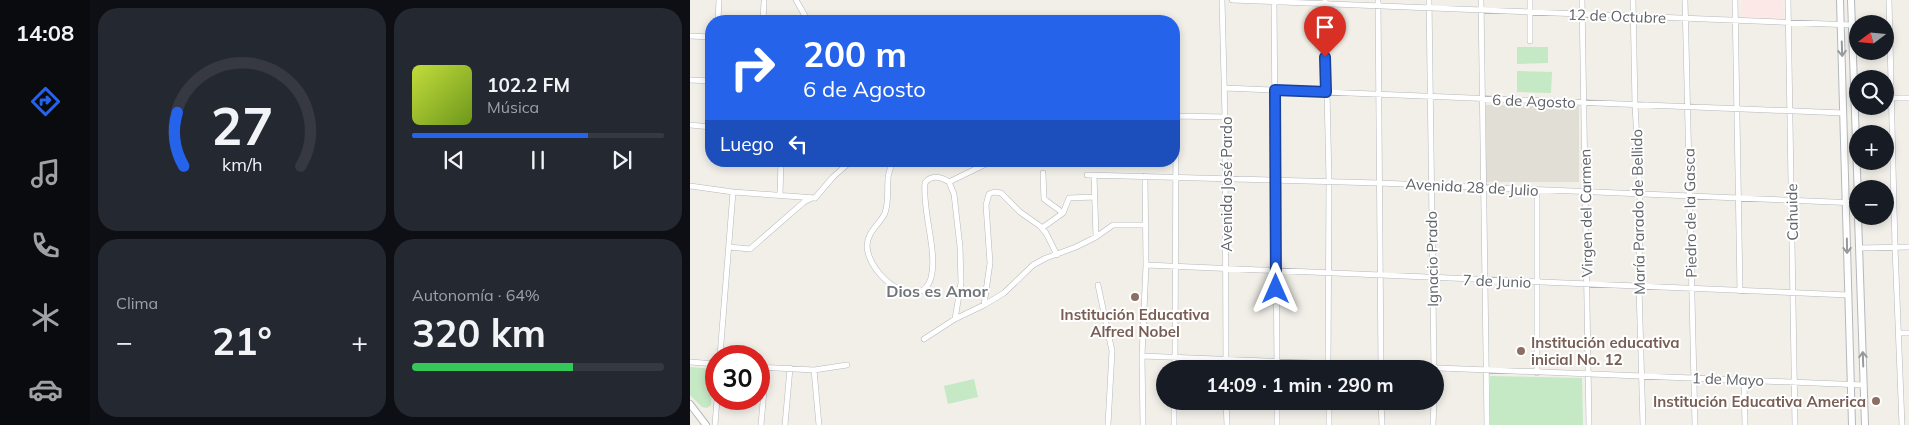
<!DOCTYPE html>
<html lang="es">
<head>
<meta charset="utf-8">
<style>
  body { margin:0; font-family:Mulish,sans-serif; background:#242831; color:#f1f3f6; height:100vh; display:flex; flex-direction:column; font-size:19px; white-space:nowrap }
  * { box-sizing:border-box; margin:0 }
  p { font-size:16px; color:#9ea1a6 }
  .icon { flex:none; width:28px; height:28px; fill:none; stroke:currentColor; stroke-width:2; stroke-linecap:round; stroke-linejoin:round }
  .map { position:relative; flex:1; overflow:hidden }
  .side { display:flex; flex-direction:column; gap:8px; padding:8px; background:#0d0f14; width:600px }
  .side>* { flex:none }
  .top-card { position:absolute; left:15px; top:15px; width:475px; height:152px; border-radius:20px; box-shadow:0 2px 8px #0003; background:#2563eb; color:#fff; overflow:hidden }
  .needle { width:32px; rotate:254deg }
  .controls { position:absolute; left:1159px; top:15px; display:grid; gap:10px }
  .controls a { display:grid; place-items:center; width:45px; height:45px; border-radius:50%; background:#171b24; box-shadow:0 2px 8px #0003; font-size:25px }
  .speed { position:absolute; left:15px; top:345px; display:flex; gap:10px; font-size:25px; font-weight:700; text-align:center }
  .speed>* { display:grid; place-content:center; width:65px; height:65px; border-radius:50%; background:#171b24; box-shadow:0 2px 8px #0003; line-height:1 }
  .speed .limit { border:8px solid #d22; background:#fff; color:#111 }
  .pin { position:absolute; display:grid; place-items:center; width:42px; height:42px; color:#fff; margin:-51px -21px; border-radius:50% 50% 50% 0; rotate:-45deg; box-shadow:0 0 5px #0007 }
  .pin .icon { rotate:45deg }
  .me { position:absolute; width:55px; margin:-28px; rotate:0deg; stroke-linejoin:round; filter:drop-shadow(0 0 4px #0008) }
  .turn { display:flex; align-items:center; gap:18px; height:105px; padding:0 15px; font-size:22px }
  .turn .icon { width:65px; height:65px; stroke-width:2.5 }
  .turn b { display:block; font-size:35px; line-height:42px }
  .then { display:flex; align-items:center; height:48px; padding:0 15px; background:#0003; gap:10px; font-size:19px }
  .big { font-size:38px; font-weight:700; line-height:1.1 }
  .side .widget { flex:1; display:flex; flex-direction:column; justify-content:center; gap:8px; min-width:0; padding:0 18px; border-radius:20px; background:#242831 }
  .side .dial { align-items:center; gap:0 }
  .dial svg { height:130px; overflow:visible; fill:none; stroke:#363941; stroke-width:7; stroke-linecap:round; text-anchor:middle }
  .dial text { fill:#f1f3f6; stroke:none }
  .song { display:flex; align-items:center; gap:15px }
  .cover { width:60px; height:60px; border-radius:8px; background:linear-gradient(135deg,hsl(70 70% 55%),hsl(80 70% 35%)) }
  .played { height:5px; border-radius:2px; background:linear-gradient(90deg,#2563eb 70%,#363941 70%) }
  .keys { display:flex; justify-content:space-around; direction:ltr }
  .heat { display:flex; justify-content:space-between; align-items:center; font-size:28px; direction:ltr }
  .charge { height:8px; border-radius:4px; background:linear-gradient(90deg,#34c759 64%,#363941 0) }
  .side .tiles { flex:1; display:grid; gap:8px; grid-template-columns:repeat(2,1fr) }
  .trip { position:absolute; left:466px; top:360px; width:288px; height:50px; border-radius:25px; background:#171b24; box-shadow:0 2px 8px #0003; font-weight:700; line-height:50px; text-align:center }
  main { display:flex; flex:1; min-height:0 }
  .menu { display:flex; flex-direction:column; width:90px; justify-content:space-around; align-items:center; background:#090b0e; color:#9ea1a6 }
  .menu .icon { width:35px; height:35px }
  .menu .selected { color:#2563eb }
  .menu b { font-size:22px; color:#f1f3f6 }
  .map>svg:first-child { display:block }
</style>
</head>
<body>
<main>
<nav class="menu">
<b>14:08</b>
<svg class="icon selected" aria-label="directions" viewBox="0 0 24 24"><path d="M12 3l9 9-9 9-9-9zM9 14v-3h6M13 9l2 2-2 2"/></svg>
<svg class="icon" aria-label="music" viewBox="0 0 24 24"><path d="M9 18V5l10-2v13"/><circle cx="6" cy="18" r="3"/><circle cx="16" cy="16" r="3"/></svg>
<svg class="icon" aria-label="phone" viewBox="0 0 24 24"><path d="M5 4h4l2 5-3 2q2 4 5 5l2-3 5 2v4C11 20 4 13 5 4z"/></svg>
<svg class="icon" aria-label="climate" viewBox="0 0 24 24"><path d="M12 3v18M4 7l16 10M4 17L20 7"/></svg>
<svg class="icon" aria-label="car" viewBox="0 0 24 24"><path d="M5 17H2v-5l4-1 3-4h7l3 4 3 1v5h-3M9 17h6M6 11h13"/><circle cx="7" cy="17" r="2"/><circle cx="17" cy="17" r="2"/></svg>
</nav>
<section class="side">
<div class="tiles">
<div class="widget dial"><svg viewBox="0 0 100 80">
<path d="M14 69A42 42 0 1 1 86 69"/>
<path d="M14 69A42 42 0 0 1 10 36" stroke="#2563eb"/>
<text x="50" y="56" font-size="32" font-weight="700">27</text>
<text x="50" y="72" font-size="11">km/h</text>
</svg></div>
<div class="widget">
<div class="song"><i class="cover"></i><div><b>102.2 FM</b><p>Música</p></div></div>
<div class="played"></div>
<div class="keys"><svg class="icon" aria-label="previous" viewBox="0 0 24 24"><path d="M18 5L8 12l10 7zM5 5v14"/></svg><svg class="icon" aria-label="pause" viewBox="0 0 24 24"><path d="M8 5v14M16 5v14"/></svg><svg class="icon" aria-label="next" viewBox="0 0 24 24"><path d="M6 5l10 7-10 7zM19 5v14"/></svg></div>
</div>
<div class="widget"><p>Clima</p>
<div class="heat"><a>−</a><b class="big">21°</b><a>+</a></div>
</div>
<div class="widget"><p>Autonomía · 64%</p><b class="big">320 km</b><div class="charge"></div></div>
</div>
</section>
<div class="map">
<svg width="1219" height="425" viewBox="0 0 1219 425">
  <rect width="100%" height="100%" fill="#f1efe8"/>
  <path fill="#e1ded6" d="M796 105 889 106V182H796Z"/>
  <path fill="#fce8e6" d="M1052 0H1092L1093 16 1090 19 1054 17 1052 14Z"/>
  <path fill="#c5e8c5" d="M827 47H858V63L827 64Z
    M827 71 862 72 861 93 827 92Z
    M0 367 24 369 21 405 17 408 12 407 0 395Z
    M800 376 892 378 893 425H800Z
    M284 379 288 397 258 404 254 386Z"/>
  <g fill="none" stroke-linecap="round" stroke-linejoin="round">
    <defs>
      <path id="minor" d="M106 0 118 21
        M532 0 535 117 536 369
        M542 0 1162 25
        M584 0 587 369
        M635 0 639 181 638 369
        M688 0 691 368
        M739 0 744 369
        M791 0 797 425
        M840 0V41
        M892 0 899 425
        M943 0 945 105 950 194 949 287 953 425
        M995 0 1005 425
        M1045 0 1050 291
        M1098 0 1105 425
        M1199 0 1205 247 1212 425
        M28 21 29 0
        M73 21 74 2
        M0 36 21 37
        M0 80 21 81
        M535 88 1153 113
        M1195 98H1219
        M0 125 21 127
        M203 161C201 167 198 173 198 179 197 191 199 201 195 213 190 224 177 232 177 246 179 279 231 313 241 278 248 252 232 211 235 183 241 174 252 177 259 182
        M353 173 354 199 373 213
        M397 175 689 183 1168 203
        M404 175 406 237
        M259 182 264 194 270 247 271 283 265 319
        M259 182 302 161
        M0 186 43 192 125 198
        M847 191V373
        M90 195 91 161
        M125 198 143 177 161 161
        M352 228 373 213 379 198 405 197
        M39 247 60 249 114 202 122 198
        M1169 248 1219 247
        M456 265 1158 295
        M408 285 422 351 418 425
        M294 305 300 263 296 205 299 194 304 192 311 193 330 212 350 226 356 233 367 255
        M1209 333H1219
        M234 339 265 319 294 305 314 293 343 265 356 258 386 247 406 237 423 225H456
        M30 356 43 192
        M452 356 1174 385
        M0 362 26 364
        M69 367 124 370 157 365
        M485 369 486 116 535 117
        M124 370 129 425
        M1054 380 1055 425
        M536 401 537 425
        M587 401V425
        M639 401V425
        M691 401 692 425
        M25 425 27 399
        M71 425 76 367
        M95 425 100 368
        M453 425 452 356 456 265 455 176
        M484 425V401
        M743 425 744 401"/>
      <path id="tertiary" d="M1150 0 1162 425
        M1161 0 1168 199
        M1168 216 1175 425
        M0 404 16 425"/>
    </defs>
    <use href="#minor" stroke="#b5b8bc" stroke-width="6"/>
    <use href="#tertiary" stroke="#b5b8bc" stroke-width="8"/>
    <use href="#minor" stroke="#fff" stroke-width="5"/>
    <use href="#tertiary" stroke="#fff" stroke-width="6"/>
  </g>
  <defs><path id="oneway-shaft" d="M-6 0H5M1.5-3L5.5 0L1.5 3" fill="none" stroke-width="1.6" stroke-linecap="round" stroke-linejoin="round" transform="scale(1.25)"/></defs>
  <g stroke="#979a9d">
    <use href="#oneway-shaft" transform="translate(1152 49) rotate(88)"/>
    <use href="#oneway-shaft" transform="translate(1157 246) rotate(89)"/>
    <use href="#oneway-shaft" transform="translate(1173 359) rotate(-92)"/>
  </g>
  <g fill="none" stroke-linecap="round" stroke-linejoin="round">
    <defs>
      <path id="route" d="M586 289 585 90 636 92 635 57"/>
    </defs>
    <use href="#route" stroke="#184099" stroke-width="12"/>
    <use href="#route" stroke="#2563eb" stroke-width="9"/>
  </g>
  <g fill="#8d6e63" stroke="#fff" stroke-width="2">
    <circle cx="445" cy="297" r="5"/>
    <circle cx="831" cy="351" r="5"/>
    <circle cx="1186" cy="401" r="5"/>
  </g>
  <g text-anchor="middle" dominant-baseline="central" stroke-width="4" stroke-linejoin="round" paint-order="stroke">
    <g font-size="15" fill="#5f6368" stroke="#fff">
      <text transform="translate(927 16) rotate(2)">12 de Octubre</text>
      <text transform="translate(844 101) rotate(2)">6 de Agosto</text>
      <text transform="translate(536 184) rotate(-90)">Avenida José Pardo</text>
      <text transform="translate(782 187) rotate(3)">Avenida 28 de Julio</text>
      <text transform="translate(948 212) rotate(-91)">María Parado de Bellido</text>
      <text transform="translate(1102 212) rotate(-91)">Cahuide</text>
      <text transform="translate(896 213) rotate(-91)">Virgen del Carmen</text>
      <text transform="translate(1000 213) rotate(-91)">Piedro de la Gasca</text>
      <text transform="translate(742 259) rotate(-91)">Ignacio Prado</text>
      <text transform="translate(807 281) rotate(2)">7 de Junio</text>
      <text transform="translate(1038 379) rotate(2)">1 de Mayo</text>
    </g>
    <g font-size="15" font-weight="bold" fill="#785e54" stroke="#fff">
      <text x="445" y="314">Institución Educativa<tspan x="445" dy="17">Alfred Nobel</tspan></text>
      <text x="841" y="342" text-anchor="start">Institución educativa<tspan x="841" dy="17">inicial No. 12</tspan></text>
      <text x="1176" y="401" text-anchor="end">Institución Educativa America</text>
    </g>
    <g font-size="16" font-weight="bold" fill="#70757a" stroke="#fff">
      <text x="247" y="291">Dios es Amor</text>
    </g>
  </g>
</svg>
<div class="controls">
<a><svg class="needle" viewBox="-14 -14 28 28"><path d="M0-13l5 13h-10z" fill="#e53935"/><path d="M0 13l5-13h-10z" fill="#9ea1a6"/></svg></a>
<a><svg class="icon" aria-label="search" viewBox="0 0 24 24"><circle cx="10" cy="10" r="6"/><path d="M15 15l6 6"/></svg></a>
<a>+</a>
<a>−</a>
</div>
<div class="speed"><div class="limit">30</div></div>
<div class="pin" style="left:635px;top:57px;background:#d93025"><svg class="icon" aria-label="arrive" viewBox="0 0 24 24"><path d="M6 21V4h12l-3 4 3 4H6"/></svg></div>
<svg class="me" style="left:586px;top:289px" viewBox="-20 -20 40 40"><path d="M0-17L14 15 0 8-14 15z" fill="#2563eb" stroke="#fff" stroke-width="4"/></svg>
<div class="trip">14:09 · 1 min · 290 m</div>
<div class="top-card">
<div class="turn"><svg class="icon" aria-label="right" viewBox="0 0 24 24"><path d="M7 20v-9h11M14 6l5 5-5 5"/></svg><div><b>200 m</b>6 de Agosto</div></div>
<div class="then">Luego<svg class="icon" aria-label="left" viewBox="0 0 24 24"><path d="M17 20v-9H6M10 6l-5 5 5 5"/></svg></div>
</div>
</div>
</main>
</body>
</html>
